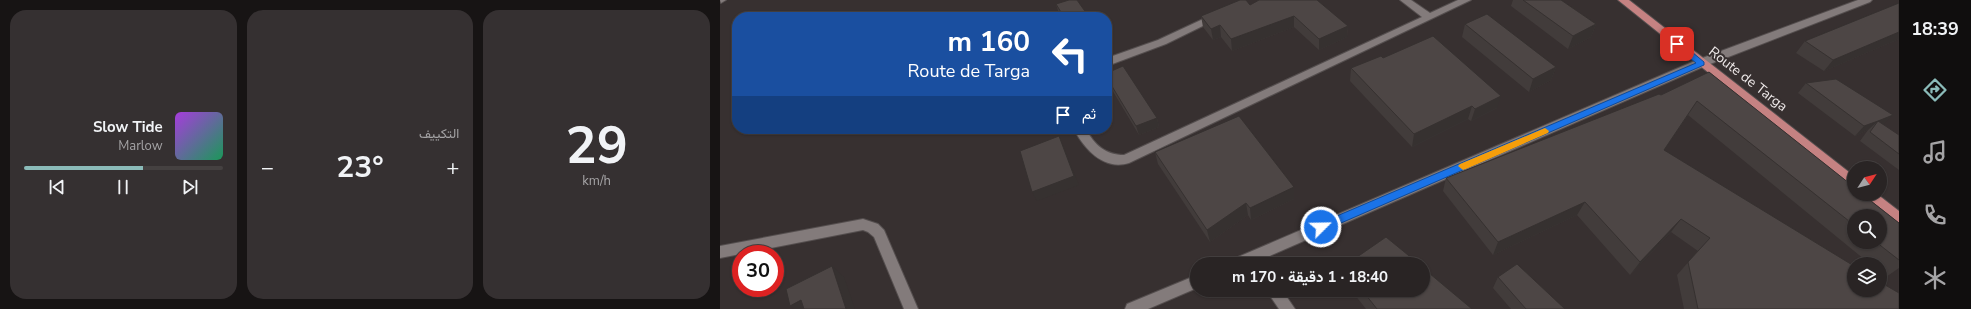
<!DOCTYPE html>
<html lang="ar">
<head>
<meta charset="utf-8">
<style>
  body { margin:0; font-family:"Nunito Sans",Vazirmatn,sans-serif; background:#353031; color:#f1f3f6; direction:rtl; height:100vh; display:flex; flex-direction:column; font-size:15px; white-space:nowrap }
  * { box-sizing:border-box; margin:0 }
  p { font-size:13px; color:#a5a4a6 }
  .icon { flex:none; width:22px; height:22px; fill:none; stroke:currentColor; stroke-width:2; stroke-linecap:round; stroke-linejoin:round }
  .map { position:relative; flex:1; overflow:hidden; direction:ltr }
  .details { display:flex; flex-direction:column; gap:10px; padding:10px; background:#171414; width:720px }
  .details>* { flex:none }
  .guide { position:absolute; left:12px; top:12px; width:380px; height:122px; border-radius:16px; box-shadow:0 1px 3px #0004,0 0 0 1px #454141; direction:rtl; background:#1a4fa0; color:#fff; overflow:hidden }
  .needle { width:26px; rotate:54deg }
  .buttons { position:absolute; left:1127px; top:161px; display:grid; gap:8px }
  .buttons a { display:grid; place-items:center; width:40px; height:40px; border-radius:50%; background:#292424; box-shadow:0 1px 3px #0004,0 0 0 1px #454141; font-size:20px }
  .speed { position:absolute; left:12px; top:245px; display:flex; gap:8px; font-size:20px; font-weight:700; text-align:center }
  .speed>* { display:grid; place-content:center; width:52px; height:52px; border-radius:50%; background:#292424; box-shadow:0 1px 3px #0004,0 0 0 1px #454141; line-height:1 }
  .speed .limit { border:6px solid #d22; background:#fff; color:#111 }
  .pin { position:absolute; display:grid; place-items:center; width:34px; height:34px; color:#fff; margin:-17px; border-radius:8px; box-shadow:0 2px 6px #0006 }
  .me { position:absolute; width:44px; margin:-22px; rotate:67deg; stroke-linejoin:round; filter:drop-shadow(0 0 3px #0008) }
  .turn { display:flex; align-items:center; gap:14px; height:84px; padding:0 16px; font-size:18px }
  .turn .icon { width:52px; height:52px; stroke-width:2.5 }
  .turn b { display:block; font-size:28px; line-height:34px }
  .then { display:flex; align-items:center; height:38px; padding:0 16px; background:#0003; gap:8px; font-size:15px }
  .big { font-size:30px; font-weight:700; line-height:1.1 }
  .details .card { flex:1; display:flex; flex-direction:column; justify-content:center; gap:6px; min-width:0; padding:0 14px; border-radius:16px; background:#353031 }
  .details .dial { align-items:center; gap:0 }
  .dial b { font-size:52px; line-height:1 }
  .song { display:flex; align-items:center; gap:12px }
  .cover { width:48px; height:48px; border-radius:6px; background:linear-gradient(135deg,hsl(280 70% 55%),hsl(150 70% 35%)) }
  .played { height:4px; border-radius:2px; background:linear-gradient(90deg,#8bbbb9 60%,#454141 60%) }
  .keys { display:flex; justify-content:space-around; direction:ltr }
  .heat { display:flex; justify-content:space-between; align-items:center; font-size:22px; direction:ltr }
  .details .tiles { flex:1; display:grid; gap:10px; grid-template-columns:repeat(3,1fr) }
  .trip { position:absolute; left:470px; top:257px; width:240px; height:40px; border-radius:20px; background:#292424; box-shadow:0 1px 3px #0004,0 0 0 1px #454141; font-weight:700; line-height:40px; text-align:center; direction:rtl }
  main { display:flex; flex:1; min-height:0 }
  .dock { display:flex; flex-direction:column; width:72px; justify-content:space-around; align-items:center; background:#100e0e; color:#a5a4a6 }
  .dock .icon { width:28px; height:28px }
  .dock .on { color:#8bbbb9 }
  .dock b { font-size:18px; color:#f1f3f6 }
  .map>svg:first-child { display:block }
</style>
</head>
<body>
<main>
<nav class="dock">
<b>18:39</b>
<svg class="icon on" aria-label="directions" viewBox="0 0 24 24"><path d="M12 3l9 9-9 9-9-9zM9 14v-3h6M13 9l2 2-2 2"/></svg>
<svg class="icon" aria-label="music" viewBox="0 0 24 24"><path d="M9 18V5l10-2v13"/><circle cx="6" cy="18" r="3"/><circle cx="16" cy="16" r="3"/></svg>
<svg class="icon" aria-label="phone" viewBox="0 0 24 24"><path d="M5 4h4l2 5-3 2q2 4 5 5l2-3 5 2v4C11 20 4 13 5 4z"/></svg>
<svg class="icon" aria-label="climate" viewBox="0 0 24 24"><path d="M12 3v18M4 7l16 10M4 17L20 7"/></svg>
</nav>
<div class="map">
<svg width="1179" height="309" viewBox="0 0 1179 309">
  <rect width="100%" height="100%" fill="#373030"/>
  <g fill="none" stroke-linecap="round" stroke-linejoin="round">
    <defs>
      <path id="minor" d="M0 0H6L1 3Z
        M680 0H691L710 13 738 0H751L409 163C384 171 364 149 354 129H366C374 145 386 155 404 155L702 17Z
        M1138 0H1152L1150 2 985 66 538 261 539 264H509L511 260 977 60Z
        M496 13 499 14 501 16 499 18 446 44 387 66V58L438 40Z
        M143 219 158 224 164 230 198 309H184L154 237 148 232 143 230 0 258V246Z
        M477 275V288L428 309H405L407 304Z
        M546 290H562L575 309H559Z"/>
      <path id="major" d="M898 0H909L1134 176V188L1130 186Z
        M1142 194H1157L1179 211V223L1174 222 1144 198Z"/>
    </defs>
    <use href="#minor" stroke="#544e4e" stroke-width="2"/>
    <use href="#major" stroke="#544e4e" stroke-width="2"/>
    <use href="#minor" fill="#837b7b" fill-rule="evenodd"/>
    <use href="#major" fill="#c58282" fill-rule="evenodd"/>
  </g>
  <path fill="#423c3b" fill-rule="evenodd" d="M793 0H841L876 24 871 37 848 49 791 6Z
    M1179 3V39L1104 71 1076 53 1085 41Z
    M336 4 369 17H341L339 14Z
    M530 5 628 26 627 37 599 50 574 27 512 51 501 37 493 40 483 27 481 16Z
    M745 24 836 67 831 80 809 92 742 37Z
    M663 58 777 108 751 121 748 119 692 147 630 81 631 68Z
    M989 72 1179 223V268L1166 277 1160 272V264H1150L968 115 944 150 1179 309H964L957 275 978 251 951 232 910 275 857 215 773 255 723 191 726 178 941 95ZM1134 216 1160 242H1134Z
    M387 73 437 118 439 127 419 135 388 83Z
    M1086 83 1164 124H1163L1179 135V170L1140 141 1148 130 1135 136 1078 93Z
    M435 152 574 199 531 220 528 215 490 242 438 164Z
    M778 277 845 309H791L773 288Z
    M631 290H703L752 309H646Z"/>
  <path fill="#363130" d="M574 16V27L512 51 511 39Z
    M876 24 871 37 848 49 853 36Z
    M500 25 501 37 493 40 491 29Z
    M628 26 627 37 599 50V39Z
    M1179 32V39L1104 71 1113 60Z
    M836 67 831 80 809 92 813 79Z
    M781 96 777 108 751 121 755 109Z
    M752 106 748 119 692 147 694 134Z
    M1173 115 1164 124 1152 129 1158 121Z
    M437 118 439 127 419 135 416 126Z
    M1158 121 1148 130 1135 136 1144 126Z
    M275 129H295L278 135Z
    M339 136 359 185 317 201 312 192Z
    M574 187V199L531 220 530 208Z
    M865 202 857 215 773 255 778 242Z
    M526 203 528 215 490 242 487 230Z
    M961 219 951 232 910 275 920 262Z
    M112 266 124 277 135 309H126Z
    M81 300 93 309H74L70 306Z"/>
  <path fill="#4d4645" stroke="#363130" d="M349 0H357L369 17H344L336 4Z
    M520 0H526L530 5 539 0H597L628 26 599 39 574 16 511 39 500 25 491 29 481 16Z
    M803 0H841L876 24 853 36Z
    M1179 3V32L1113 60 1085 41Z
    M767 14 836 67 813 79 745 24Z
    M713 36 781 96 755 109 752 106 694 134 631 68 661 56 663 58Z
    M403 66 437 118 416 126 387 78V73Z
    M989 72 1134 187V194H1142L1179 223V260L1156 242H1160V216H1134V225L977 101 944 150 1134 266V290H1160V282L1179 293V309H978L968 262 990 238 961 219 920 262 865 202 778 242 726 178 939 94 941 95Z
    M1116 79 1173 115 1158 121 1179 135V154L1150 132 1158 121 1144 126 1086 83Z
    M519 116 574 187 530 208 526 203 487 230 435 152Z
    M339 136 354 176 312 192 300 151Z
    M666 237 699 264H627Z
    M797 264 845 309H806L778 277Z
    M112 266 126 309H84L81 300 70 306 66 289Z
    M703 268 752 309H657L642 290H703Z"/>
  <path fill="#1a73e8" stroke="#114b97" d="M955 42H960L984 62V65L605 230H598L596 227 598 224 976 63 955 46Z"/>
  <path fill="#f59e0b" d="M825 128 829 131 828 133 746 169 743 170 738 166 740 164Z"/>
  <g text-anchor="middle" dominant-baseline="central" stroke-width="4" stroke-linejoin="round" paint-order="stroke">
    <g font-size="14" fill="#ede8e8" stroke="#373030">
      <text transform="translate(1028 79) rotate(38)">Route de Targa</text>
    </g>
  </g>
</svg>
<div class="buttons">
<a><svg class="needle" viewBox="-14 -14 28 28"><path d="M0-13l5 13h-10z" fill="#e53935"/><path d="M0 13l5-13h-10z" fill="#a5a4a6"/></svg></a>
<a><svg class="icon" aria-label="search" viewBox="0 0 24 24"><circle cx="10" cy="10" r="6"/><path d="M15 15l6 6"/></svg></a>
<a><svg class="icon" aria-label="layers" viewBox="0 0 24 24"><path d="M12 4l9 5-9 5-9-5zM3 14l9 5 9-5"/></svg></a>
</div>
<div class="speed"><div class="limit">30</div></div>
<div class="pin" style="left:957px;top:44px;background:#d93025"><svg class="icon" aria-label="arrive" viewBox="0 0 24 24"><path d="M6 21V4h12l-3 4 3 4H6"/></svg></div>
<svg class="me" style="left:601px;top:227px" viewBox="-20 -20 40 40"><circle r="17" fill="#1a73e8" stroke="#fff" stroke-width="3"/><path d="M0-11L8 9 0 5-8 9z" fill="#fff"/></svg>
<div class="trip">18:40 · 1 دقيقة · 170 m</div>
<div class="guide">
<div class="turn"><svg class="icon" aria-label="left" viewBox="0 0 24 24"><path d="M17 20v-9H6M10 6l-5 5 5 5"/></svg><div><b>160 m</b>Route de Targa</div></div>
<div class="then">ثم<svg class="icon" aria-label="arrive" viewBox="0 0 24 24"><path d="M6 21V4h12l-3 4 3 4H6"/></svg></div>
</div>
</div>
<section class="details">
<div class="tiles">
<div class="card dial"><b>29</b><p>km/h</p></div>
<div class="card"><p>التكييف</p>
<div class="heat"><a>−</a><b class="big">23°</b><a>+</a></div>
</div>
<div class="card">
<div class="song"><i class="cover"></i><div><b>Slow Tide</b><p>Marlow</p></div></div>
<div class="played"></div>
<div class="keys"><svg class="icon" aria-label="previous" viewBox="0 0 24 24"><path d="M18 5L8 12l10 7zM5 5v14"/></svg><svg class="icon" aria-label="pause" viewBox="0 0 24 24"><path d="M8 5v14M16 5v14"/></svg><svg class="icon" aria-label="next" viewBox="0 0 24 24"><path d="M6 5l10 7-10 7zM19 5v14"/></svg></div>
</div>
</div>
</section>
</main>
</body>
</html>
